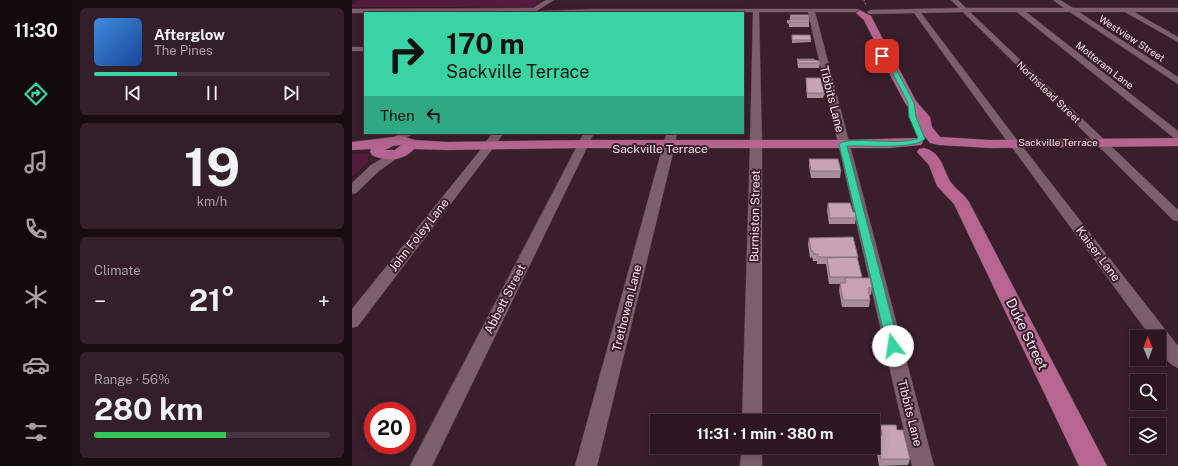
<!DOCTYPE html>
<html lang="en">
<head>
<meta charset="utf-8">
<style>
  body { margin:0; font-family:"Public Sans",sans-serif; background:#331f2a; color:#f1f3f6; height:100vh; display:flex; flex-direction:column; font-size:15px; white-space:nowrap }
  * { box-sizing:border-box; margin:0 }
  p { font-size:13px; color:#a69fa5 }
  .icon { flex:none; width:22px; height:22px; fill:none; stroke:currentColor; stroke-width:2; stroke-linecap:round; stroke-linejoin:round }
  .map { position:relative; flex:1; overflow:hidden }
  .details { display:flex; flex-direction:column; gap:8px; padding:8px; background:#180c12; width:280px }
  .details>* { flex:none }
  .top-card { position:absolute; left:12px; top:12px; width:380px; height:122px; border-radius:0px; box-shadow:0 2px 10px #0003,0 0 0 1px #47353f; background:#3ad4a4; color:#111; overflow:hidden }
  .needle { width:26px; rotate:359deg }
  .fabs { position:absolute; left:778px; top:330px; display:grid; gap:8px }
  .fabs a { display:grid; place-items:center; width:36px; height:36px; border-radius:0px; background:#2b1621; box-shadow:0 2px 10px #0003,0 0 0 1px #47353f; font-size:20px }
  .speed { position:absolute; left:12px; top:402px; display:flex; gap:8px; font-size:20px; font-weight:700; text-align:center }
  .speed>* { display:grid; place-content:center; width:52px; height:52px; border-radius:50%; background:#2b1621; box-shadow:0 2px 10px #0003,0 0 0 1px #47353f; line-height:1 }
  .speed .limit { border:6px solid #d22; background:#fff; color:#111 }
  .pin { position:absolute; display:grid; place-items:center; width:34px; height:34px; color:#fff; margin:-17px; border-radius:8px; box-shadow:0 2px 6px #0006 }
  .me { position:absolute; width:44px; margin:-22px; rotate:346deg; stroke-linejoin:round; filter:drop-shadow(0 0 3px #0008) }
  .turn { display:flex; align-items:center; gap:14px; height:84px; padding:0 16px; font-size:18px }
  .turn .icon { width:52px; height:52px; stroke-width:2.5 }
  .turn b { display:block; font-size:28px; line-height:34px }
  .then { display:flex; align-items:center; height:38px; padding:0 16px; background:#0003; gap:8px; font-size:15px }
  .big { font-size:30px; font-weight:700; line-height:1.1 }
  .details .tile { flex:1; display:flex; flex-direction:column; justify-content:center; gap:6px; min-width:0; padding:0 14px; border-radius:6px; background:#331f2a }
  .details .dial { align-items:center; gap:0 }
  .dial b { font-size:52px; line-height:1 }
  .song { display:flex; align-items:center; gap:12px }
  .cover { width:48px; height:48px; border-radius:6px; background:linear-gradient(135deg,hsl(210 70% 55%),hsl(220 70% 35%)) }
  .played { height:4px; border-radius:2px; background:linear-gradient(90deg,#3ad4a4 35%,#47353f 35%) }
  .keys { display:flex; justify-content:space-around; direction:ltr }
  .heat { display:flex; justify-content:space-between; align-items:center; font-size:22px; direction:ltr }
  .charge { height:6px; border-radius:3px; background:linear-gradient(90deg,#34c759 56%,#47353f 0) }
  .trip { position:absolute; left:298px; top:414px; width:230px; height:40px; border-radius:0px; background:#2b1621; box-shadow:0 2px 10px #0003,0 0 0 1px #47353f; font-weight:700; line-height:40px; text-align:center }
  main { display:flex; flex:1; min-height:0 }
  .tabs { display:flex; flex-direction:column; width:72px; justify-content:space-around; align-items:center; background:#11090d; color:#a69fa5 }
  .tabs .icon { width:28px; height:28px }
  .tabs .active { color:#3ad4a4 }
  .tabs b { font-size:18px; color:#f1f3f6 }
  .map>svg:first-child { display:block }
</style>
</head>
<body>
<main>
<nav class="tabs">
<b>11:30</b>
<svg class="icon active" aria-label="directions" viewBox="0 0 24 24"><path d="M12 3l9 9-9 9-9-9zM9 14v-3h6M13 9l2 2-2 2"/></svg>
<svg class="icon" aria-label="music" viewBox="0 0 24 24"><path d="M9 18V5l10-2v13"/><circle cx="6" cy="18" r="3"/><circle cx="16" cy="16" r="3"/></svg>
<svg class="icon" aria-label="phone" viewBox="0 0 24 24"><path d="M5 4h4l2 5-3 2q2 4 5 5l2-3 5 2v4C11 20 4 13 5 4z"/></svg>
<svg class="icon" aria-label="climate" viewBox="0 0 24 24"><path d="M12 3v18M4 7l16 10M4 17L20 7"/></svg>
<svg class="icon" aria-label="car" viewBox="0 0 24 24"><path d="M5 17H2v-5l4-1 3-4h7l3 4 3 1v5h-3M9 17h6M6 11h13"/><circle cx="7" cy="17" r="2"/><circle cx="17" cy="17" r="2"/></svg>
<svg class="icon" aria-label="filters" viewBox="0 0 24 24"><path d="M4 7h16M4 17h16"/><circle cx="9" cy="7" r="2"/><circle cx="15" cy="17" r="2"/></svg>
</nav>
<section class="details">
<div class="tile">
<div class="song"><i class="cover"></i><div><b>Afterglow</b><p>The Pines</p></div></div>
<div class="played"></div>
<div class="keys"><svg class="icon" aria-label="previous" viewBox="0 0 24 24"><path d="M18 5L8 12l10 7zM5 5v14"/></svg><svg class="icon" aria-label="pause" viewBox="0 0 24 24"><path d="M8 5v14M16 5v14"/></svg><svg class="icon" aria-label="next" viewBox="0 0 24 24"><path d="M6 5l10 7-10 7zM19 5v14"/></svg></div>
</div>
<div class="tile dial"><b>19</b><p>km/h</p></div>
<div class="tile"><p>Climate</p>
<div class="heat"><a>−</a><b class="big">21°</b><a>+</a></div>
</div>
<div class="tile"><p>Range · 56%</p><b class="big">280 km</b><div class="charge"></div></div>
</section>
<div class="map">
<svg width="826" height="466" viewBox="0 0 826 466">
  <rect width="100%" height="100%" fill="#391e2c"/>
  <path fill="#541b3c" d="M8 0H187L179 7H0V4Z
    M0 154H15L17 161 0 177Z"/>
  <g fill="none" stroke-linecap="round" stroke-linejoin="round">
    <defs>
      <path id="minor" d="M194 0H202L183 12 0 13V9L181 8Z
        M599 0H606L614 8H712L701 0H708L721 8H826V12H782L826 37V42L773 12H727L826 77V84L718 12H674L826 131V139L822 138 665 12H618L826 210V221L821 220 611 12 569 13 665 140 667 142 665 144H657L562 13 518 14 515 12 518 10 607 8Z
        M242 9H506L507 10 504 12H463L582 466H560L456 12H407L410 144V421H390L398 144 401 12 186 13 189 11Z
        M0 47H13V51H0Z
        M49 133H62L44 144H36L34 142Z
        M141 133H152L142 146H134L132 144Z
        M232 133H242L80 466H58Z
        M315 133H325L323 144 320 147 322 149 245 466H223L310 149 313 146 311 144Z
        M666 145 670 146 826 346V368C813 363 807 350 807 337H799L662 150 660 148Z
        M134 147 138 148 140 150 138 152 6 326 0 328V309L130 148Z
        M44 151 48 152 50 154 48 156 27 171 4 193 0 194V183L19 165Z
        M390 447H410V466H388Z"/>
      <path id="major" d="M508 10 519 16 536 49 545 58 541 61 545 65 564 101 578 117 580 127 588 137 638 140 826 138V146L638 148 587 145 578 143 566 128 565 118 553 103 534 67 528 62 525 56 527 50 512 20 504 13Z
        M49 136 63 140 95 142 231 140H491L564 138 569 139 571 142 569 145 537 148H231L95 150 62 149C52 161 33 162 20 155L18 152 19 149 0 150V142ZM49 145 43 150H33L41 146Z
        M572 148C589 152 591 168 598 181 603 189 612 194 617 202L755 466H727L602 204 585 186 577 165 565 152 567 149Z"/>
    </defs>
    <use href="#minor" stroke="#533c49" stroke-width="1"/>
    <use href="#major" stroke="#533c49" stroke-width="1"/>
    <path stroke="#917a86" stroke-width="1" stroke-dasharray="1.5 1.5" stroke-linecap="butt" d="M512 0 514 6"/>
    <use href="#minor" fill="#7d5e6d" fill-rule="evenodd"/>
    <use href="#major" fill="#b56590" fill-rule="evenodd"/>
  </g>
  <path fill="#aa8d9c" d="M438 15 457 17V27H437V24L435 23V20H438Z
    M440 35 459 40V42L440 43Z
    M445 59 468 63 467 68H446Z
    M454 78 472 82V85L474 90 473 95H472L471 98H455L454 83Z
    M457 159 489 171 488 178H459L457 166Z
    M476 203 501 212 504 218 503 224H477L475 210Z
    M457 238 506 257 505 259 509 278 520 288 519 295H517L518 300 517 307H490L487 290 488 284H477L474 264H465V261H461L460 257 458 258 456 244Z
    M528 425 545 430 558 459 556 465 527 466 523 441 525 435H527L526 432Z"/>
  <path fill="#c6a4b5" stroke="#8b737f" d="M438 15H456L457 17H439Z
    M437 20H457V22H437Z
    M440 35H458L459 40H440Z
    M445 59H462V60H446V62Z
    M446 60H463L467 61 468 63H446Z
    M454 78H471L472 82H469L470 85H473L474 90 471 89 472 93H455Z
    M457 159H486L489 171H459Z
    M476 203H498L501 212H503L504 218H478Z
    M501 237 506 257H466V254H462L461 251H459L457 238Z
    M505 257 510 277H478L475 258Z
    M493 278H518L520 288H516L518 300H491L488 283H494Z
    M528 425H544L545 430H551L558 459H529L525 435H530Z"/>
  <path fill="#3ad4a4" stroke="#268a6b" d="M528 54H531L534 59 542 65 562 103 564 117 573 139C561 150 513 145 495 146L547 346 545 350 541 351 537 350 535 346 487 144C499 135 547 147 566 138L557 117 556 103 537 66 530 61Z"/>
  <g text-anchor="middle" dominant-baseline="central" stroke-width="4" stroke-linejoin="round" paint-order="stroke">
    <g font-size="10" fill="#f8e5ee" stroke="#391e2c">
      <text transform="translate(780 38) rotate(33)">Westview Street</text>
      <text transform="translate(753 65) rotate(38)">Motteram Lane</text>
      <text transform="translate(697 92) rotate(44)">Northstead Street</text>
      <text x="706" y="142">Sackville Terrace</text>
    </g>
    <g font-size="12" fill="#f8e5ee" stroke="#391e2c">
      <text transform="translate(480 99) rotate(76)">Tibbits Lane</text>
      <text x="308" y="149">Sackville Terrace</text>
      <text transform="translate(403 216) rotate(-89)">Burniston Street</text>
      <text transform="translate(67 235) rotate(-52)">John Foley Lane</text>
      <text transform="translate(746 254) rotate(53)">Kaiser Lane</text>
      <text transform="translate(153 299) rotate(-63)">Abbett Street</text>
      <text transform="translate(275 308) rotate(-76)">Trethowan Lane</text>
      <text transform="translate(558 413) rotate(76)">Tibbits Lane</text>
    </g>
    <g font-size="14" fill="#f8e5ee" stroke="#391e2c">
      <text transform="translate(675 334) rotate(64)">Duke Street</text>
    </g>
  </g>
</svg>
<div class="fabs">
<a><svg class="needle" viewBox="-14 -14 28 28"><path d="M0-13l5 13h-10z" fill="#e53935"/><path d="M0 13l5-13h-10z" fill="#a69fa5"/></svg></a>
<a><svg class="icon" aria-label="search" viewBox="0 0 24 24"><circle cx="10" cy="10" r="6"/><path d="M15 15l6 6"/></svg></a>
<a><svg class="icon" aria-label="layers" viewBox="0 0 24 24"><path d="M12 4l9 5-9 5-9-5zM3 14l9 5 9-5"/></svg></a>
</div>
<div class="speed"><div class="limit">20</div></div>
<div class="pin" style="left:530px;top:56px;background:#d93025"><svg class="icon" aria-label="arrive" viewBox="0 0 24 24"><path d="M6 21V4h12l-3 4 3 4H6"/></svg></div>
<svg class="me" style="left:541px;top:346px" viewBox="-20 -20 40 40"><circle r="19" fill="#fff"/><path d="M0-13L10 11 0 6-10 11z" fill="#3ad4a4"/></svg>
<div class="trip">11:31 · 1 min · 380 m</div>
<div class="top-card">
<div class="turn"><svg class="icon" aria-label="right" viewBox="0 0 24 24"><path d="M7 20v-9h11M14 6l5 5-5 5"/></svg><div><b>170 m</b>Sackville Terrace</div></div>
<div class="then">Then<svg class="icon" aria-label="left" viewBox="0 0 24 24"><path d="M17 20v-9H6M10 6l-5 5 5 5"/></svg></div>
</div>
</div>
</main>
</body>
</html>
